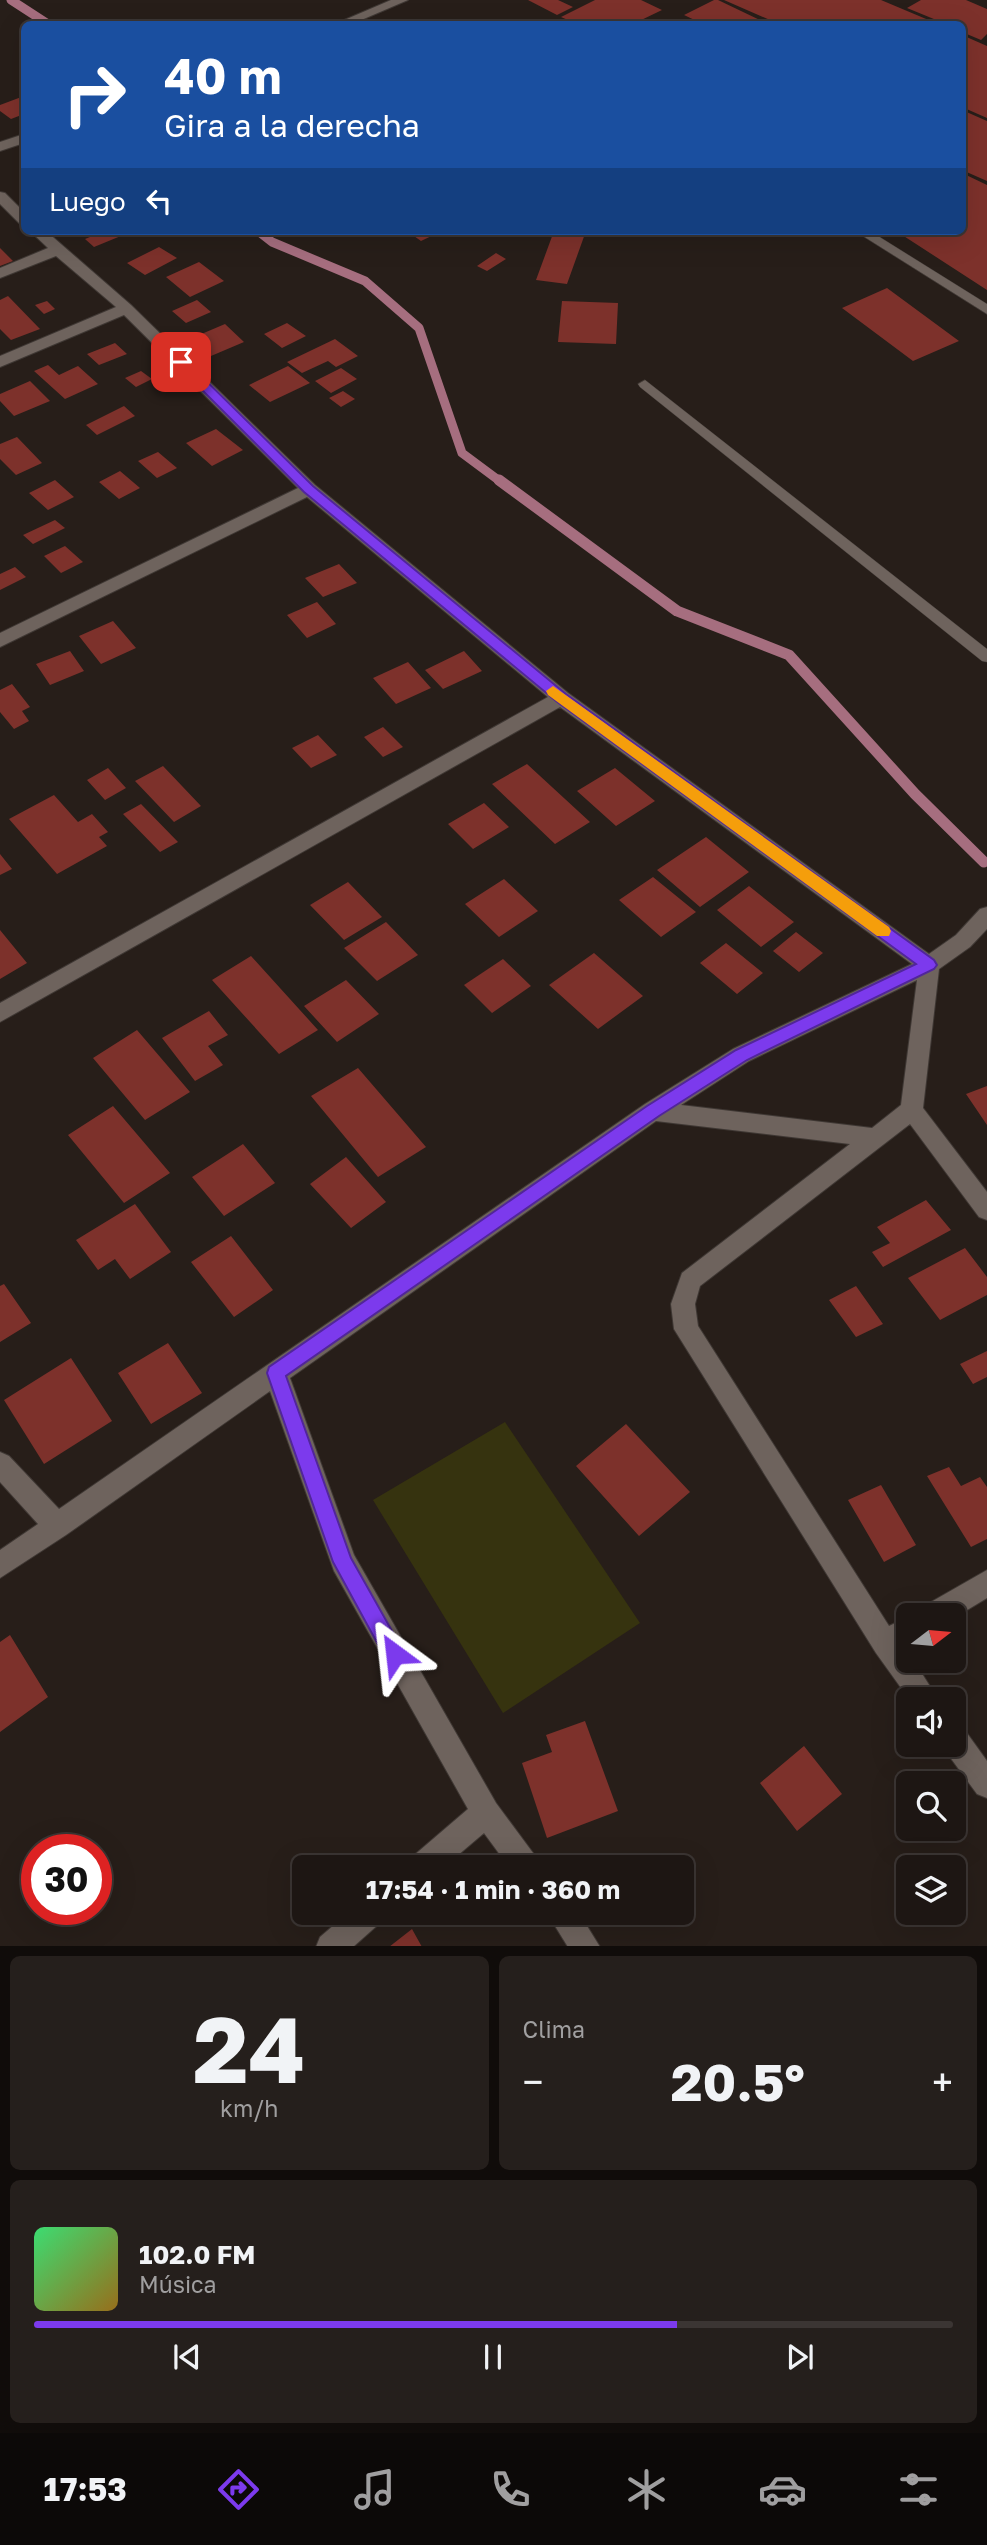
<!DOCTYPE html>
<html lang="es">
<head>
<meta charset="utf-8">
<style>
  body { margin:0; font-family:"Golos Text",sans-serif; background:#251f1c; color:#f1f3f6; height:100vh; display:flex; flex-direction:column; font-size:26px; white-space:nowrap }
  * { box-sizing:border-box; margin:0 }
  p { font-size:23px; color:#a09fa0 }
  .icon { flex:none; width:38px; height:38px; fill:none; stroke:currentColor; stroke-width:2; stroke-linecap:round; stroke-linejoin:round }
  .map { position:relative; height:1946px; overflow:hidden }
  .side { display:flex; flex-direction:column; gap:10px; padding:10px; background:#100c0a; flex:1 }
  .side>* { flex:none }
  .banner { position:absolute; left:21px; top:21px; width:945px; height:214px; border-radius:10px; box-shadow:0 7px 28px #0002,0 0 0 2px #3b3533; background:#1a4fa0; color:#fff; overflow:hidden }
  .needle { width:46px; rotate:74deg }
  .tools { position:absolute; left:896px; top:1603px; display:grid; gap:14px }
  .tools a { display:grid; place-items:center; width:70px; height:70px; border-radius:10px; background:#1d1613; box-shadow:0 7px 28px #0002,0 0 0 2px #3b3533; font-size:35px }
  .speed { position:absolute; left:21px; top:1834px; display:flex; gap:14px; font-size:35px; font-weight:700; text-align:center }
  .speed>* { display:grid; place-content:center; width:91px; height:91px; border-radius:50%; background:#1d1613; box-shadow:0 7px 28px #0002,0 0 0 2px #3b3533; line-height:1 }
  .speed .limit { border:10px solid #d22; background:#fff; color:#111 }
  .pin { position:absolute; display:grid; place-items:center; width:60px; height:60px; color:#fff; margin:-30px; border-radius:14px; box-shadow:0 4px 10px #0006 }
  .me { position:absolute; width:77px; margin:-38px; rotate:330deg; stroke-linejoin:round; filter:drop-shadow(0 0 5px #0008) }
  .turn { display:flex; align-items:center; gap:24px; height:147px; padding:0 28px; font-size:32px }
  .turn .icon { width:91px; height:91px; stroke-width:2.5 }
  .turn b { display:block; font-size:49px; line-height:60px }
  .then { display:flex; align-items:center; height:66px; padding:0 28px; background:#0003; gap:14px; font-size:26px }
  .big { font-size:52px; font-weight:700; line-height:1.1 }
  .side .tile { flex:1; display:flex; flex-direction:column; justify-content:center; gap:10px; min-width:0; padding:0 24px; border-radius:10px; background:#251f1c }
  .side .dial { align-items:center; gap:0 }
  .dial b { font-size:91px; line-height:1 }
  .song { display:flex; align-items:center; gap:21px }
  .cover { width:84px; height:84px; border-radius:10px; background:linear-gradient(135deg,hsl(140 70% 55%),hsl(40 70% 35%)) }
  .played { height:7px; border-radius:4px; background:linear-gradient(90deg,#7c3aed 70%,#3b3533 70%) }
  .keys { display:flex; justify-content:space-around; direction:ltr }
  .heat { display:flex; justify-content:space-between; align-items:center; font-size:38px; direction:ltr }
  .side .tiles { flex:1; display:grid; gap:10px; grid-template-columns:1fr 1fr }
  .tile:last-child { grid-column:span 2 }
  .trip { position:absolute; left:292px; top:1855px; width:402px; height:70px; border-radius:10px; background:#1d1613; box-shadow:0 7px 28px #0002,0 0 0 2px #3b3533; font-weight:700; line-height:70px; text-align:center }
  .tabs { display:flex; height:112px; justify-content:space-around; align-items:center; background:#0c0908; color:#a09fa0 }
  .tabs .icon { width:49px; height:49px }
  .tabs .selected { color:#7c3aed }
  .tabs b { font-size:32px; color:#f1f3f6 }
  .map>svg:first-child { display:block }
</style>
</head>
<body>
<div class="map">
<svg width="987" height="1947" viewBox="0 0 987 1947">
  <rect width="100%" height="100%" fill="#271e19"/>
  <path fill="#36330f" d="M505 1422 640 1623 503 1713 373 1500Z"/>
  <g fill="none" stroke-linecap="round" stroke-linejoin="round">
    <path stroke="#a66e7f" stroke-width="9" d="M11 0 48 24
      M258 231 272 242 365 281 419 328 462 453 501 482"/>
    <path stroke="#a66e7f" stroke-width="11" d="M499 480 677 611 789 655 915 794 984 862"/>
  </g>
  <path fill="#7d312b" d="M528 0H558L573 7 557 15Z
    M595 0H641L662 10 633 24H577L561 17Z
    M714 0H718L768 24H703L684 15Z
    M724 0H881L938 24H779Z
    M921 0H966L987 9V34L981 40 962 32V24H946L907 8Z
    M962 35 987 46V118L962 107Z
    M24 96V114L11 119 0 111V105Z
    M962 110 987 121V181L962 170Z
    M962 173 987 185V290L896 231H962Z
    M83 231H133L94 247 85 239 90 237Z
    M407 231H442L421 241Z
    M554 231H586L567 284 536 280Z
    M159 247 177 258 145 275 127 263Z
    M0 248 13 261 0 266Z
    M496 253 506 259 487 271 477 266Z
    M199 262 224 281 190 297 166 277Z
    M887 288 959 341 913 361 842 308Z
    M8 296 40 329 11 340 0 329V300Z
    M197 300 211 312 186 323 172 311Z
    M47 301 55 309 44 314 35 305Z
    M562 301 618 303 616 344 558 342Z
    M287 323 306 336 282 348 264 334Z
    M225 324 244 342 211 356 192 338Z
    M335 339 358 356 336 367 328 361 302 373 287 362Z
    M115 343 127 354 99 365 87 354Z
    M48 365 59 375 78 366 98 384 65 399 34 371Z
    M288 366 310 383 270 402 249 385Z
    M341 368 357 379 331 393 315 381Z
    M141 371 152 379 136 387 125 378Z
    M30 381 50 401 14 416 0 401V394Z
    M343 391 355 399 341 407 329 398Z
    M124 406 135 416 97 435 86 425Z
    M216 429 243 450 212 466 186 443Z
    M17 437 42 463 16 475 0 459V444Z
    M158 452 177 468 157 478 138 461Z
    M120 471 140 488 119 499 99 482Z
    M55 480 74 497 48 510 29 493Z
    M55 520 65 528 33 544 23 535Z
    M65 546 83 562 61 573 44 556Z
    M339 564 357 583 323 597 305 578Z
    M15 567 26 577 0 590V574Z
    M317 602 336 624 307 638 287 615Z
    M113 621 136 648 101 664 79 636Z
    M70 651 84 671 50 685 36 664Z
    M464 651 482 671 443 689 425 670Z
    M408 662 431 688 396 704 373 678Z
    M12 684 30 707 22 711 29 721 14 729 0 712V690Z
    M383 727 403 747 383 757 364 737Z
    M318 735 337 755 311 768 292 748Z
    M527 764 590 822 555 844 492 784Z
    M163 766 201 806 174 822 135 781Z
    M108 768 126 788 105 800 87 780Z
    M615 768 655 801 616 826 577 791Z
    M54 795 78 822 92 814 108 832 99 837 107 846 57 874 9 819Z
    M484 803 509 827 473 849 448 824Z
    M141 804 178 842 160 852 123 814Z
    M706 837 749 872 700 907 657 870Z
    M0 854 12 869 0 875Z
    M653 877 696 912 661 937 619 900Z
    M504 879 538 911 499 937 465 904Z
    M348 882 382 917 344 940 310 905Z
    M749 886 794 922 761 947 717 910Z
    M386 922 418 955 377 981 344 948Z
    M0 930 27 963 0 979Z
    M796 932 823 953 799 972 773 951Z
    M726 943 763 973 737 994 700 963Z
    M594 953 643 996 598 1029 549 985Z
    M251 956 318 1030 279 1054 212 980Z
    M503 959 531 986 492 1013 464 985Z
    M346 980 379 1014 337 1042 304 1006Z
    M209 1011 228 1035 208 1046 223 1065 195 1081 162 1038Z
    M137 1030 190 1092 145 1120 93 1058Z
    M358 1068 426 1147 378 1177 311 1096Z
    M987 1086V1125L966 1094Z
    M113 1106 170 1173 124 1203 68 1135Z
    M243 1144 275 1183 224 1216 192 1177Z
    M346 1157 386 1202 351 1228 310 1184Z
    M926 1200 951 1230 883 1267 872 1252 890 1243 877 1227Z
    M135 1204 171 1252 130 1279 115 1259 98 1270 76 1240Z
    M231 1236 273 1290 234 1317 191 1262Z
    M965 1248 987 1277V1295L940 1320 908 1278Z
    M4 1284 31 1323 0 1342V1286Z
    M856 1286 883 1324 856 1337 829 1300Z
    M168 1343 202 1393 151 1424 118 1373Z
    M987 1351V1377L973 1384 960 1364Z
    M71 1358 112 1421 44 1464 4 1400Z
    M626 1424 690 1492 639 1536 576 1466Z
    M949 1467 961 1486 980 1477 987 1487V1539L971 1547 927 1476Z
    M881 1485 916 1545 884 1562 848 1500Z
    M10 1635 48 1697 0 1732V1642Z
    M585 1721 618 1811 547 1838 522 1763 552 1752 546 1735Z
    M804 1746 842 1794 797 1831 760 1783Z
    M412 1929 422 1947H389Z"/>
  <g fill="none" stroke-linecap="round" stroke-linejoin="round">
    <defs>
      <path id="lane" d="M855 231H870L987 304V314Z
        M645 380 987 649V662L982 661 640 387 638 384Z"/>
      <path id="street" d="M391 0H408L352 24H335Z
        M24 134V143L0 151V142Z
        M0 192 5 193 24 212V224L19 223 0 204Z
        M30 231H46L131 305 315 485 568 693 929 954 956 935 980 909 987 907V929L970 947 939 969 923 1108 987 1192V1220L979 1217 910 1124 700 1286 695 1304 698 1326 889 1626 908 1617V1645L904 1648 908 1653V1661H914L938 1699H909L876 1653 674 1329 671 1304 682 1273 850 1144 656 1121 290 1378 354 1555 496 1803 536 1857 540 1867H509L484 1833 444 1867H408L412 1857 468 1809 334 1571 270 1391 66 1535 0 1578V1550L38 1524 0 1482V1452L9 1456 59 1509 645 1104 733 1049 912 964 560 707 0 1022V1003L548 697 307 497 0 647V633L298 488 124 315 0 367V356L116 307 56 256 0 278V268L48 248ZM917 980 901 1105 872 1128 681 1105 749 1061Z
        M987 1570V1598L954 1618V1615H920L924 1606Z
        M954 1725 964 1729 987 1761V1798L977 1794 944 1749 943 1745H954Z
        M348 1913H384L380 1923 353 1947H316L320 1937Z
        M547 1913H579L600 1947H568Z"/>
    </defs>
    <use href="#lane" stroke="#3f3834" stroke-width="1"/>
    <use href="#street" stroke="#3f3834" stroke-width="2"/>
    <use href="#lane" fill="#6e635d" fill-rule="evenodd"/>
    <use href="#street" fill="#6e635d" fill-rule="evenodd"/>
  </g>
  <path fill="#7c3aed" stroke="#51269a" stroke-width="2" d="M181 359 185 360 313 486 566 694 934 960 937 965 934 969 747 1060 659 1116 286 1376 351 1558 405 1654 402 1661 395 1664 387 1661 333 1562 267 1373 269 1367 647 1106 736 1050 916 964 556 701 304 492 177 365V360Z"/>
  <path fill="#f59e0b" d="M553 686 889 927 891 931 889 936H877L548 695 546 691Z"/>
</svg>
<div class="tools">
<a><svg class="needle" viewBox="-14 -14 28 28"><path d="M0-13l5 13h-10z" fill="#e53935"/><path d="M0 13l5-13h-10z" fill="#a09fa0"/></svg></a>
<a><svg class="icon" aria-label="sound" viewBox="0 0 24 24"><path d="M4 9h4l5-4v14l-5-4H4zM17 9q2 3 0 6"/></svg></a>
<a><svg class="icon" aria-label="search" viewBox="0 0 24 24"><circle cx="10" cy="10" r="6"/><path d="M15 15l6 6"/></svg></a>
<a><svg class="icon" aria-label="layers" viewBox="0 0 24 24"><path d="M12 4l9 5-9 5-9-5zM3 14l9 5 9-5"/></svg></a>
</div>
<div class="speed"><div class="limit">30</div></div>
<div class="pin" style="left:181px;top:362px;background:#d93025"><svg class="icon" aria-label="arrive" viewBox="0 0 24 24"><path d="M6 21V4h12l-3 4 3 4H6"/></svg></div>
<svg class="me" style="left:395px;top:1654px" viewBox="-20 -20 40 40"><path d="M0-17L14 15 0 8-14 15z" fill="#7c3aed" stroke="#fff" stroke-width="4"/></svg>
<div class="trip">17:54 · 1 min · 360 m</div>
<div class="banner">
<div class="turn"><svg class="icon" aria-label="right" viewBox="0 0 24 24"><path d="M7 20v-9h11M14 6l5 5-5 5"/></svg><div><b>40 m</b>Gira a la derecha</div></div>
<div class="then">Luego<svg class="icon" aria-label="left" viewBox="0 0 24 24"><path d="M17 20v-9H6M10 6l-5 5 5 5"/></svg></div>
</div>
</div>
<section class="side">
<div class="tiles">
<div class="tile dial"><b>24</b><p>km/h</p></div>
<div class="tile"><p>Clima</p>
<div class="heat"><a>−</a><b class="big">20.5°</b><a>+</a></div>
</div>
<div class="tile">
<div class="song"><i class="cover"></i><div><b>102.0 FM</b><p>Música</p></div></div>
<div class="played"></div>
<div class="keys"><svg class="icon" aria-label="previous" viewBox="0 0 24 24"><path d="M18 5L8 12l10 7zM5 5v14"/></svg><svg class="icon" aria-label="pause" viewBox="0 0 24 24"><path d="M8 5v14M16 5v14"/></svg><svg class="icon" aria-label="next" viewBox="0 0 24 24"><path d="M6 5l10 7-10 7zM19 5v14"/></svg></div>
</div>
</div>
</section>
<nav class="tabs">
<b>17:53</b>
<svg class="icon selected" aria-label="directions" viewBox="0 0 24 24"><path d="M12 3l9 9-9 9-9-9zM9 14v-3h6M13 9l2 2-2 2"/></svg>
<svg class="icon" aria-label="music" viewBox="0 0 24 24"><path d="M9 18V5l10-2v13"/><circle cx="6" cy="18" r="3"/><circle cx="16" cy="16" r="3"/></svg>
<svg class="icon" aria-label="phone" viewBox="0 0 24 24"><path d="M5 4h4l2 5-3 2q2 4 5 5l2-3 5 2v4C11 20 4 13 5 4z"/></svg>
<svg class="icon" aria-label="climate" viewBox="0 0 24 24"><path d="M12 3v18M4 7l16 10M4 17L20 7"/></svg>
<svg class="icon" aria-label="car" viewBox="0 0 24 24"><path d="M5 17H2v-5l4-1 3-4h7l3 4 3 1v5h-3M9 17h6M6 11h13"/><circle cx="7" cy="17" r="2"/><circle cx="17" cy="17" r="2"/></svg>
<svg class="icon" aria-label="filters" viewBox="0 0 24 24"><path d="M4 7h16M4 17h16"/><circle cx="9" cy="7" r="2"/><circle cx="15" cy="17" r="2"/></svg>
</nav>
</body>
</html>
